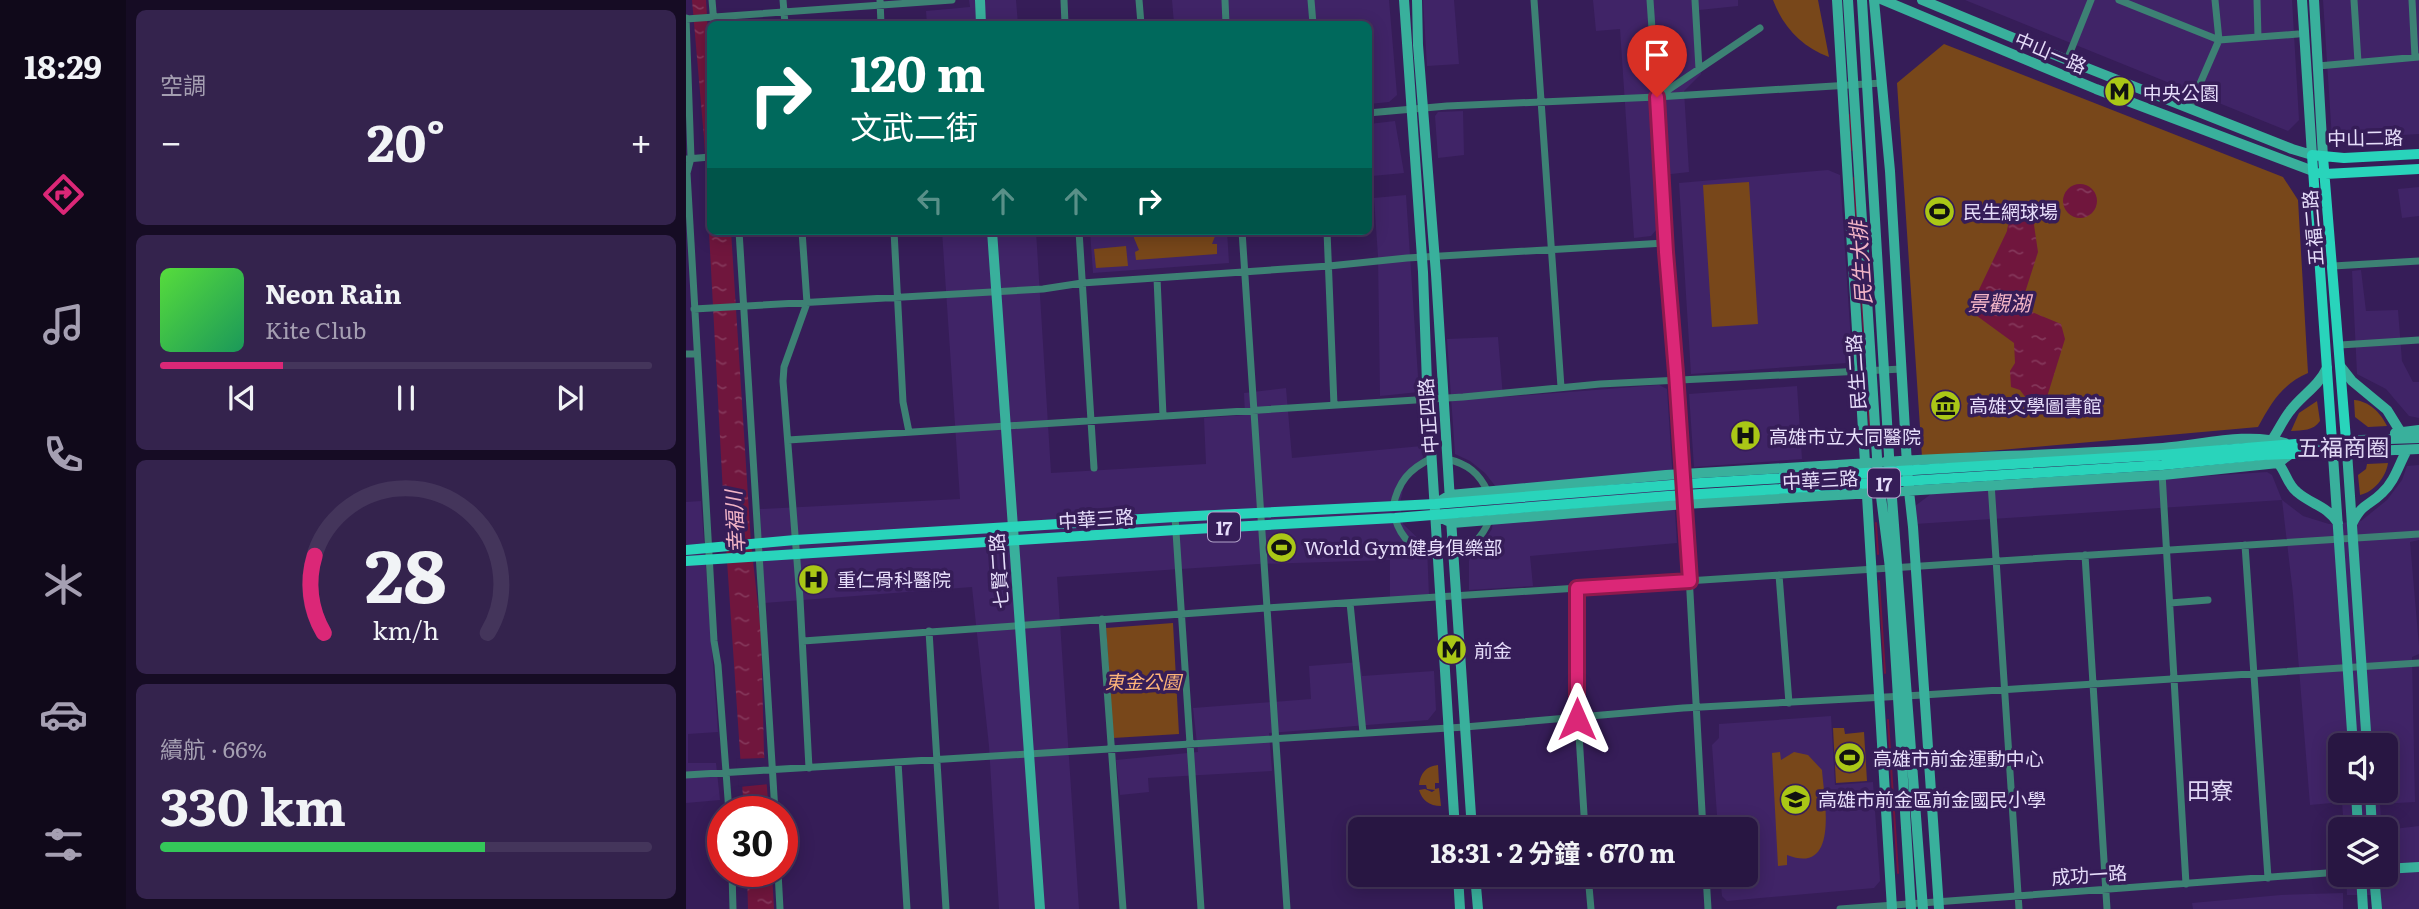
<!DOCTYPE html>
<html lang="zh-TW">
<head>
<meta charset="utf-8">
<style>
  body { margin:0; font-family:Literata,"Noto Sans TC",serif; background:#34234d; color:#f1f3f6; height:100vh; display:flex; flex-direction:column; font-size:26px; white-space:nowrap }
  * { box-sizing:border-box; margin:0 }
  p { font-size:23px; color:#a59fb2 }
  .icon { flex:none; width:38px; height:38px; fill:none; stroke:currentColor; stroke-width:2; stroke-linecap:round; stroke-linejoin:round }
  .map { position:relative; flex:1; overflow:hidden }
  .sheet { display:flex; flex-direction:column; gap:10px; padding:10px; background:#160c24; width:560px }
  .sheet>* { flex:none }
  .hud { position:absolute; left:21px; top:21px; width:665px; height:214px; border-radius:10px; box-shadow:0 4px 18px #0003,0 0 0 2px #44355b; background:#00695c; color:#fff; overflow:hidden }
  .fabs { position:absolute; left:1642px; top:733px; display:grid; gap:14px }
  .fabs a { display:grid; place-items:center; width:70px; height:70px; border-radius:10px; background:#281642; box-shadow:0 4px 18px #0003,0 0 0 2px #44355b; font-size:35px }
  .speed { position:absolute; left:21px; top:796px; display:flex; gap:14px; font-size:35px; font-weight:700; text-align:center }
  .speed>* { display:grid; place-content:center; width:91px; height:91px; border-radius:50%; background:#281642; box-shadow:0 4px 18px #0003,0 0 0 2px #44355b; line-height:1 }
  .speed .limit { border:10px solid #d22; background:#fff; color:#111 }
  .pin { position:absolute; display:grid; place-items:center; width:60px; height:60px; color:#fff; margin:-72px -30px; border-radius:50% 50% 50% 0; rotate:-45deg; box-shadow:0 0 7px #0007 }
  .pin .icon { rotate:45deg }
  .me { position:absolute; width:77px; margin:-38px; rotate:0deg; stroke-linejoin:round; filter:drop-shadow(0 0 5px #0008) }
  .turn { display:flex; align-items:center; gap:24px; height:147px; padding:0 28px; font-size:32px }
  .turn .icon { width:91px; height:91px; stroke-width:2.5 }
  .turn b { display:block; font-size:49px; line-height:60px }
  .lanes { display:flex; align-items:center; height:66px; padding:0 28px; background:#0003; justify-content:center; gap:35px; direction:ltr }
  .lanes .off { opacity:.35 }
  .big { font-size:52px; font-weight:700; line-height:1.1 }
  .sheet .card { flex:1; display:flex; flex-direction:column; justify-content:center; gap:10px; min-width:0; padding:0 24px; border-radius:10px; background:#34234d }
  .sheet .dial { align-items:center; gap:0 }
  .dial svg { height:182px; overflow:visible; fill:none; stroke:#44355b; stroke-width:7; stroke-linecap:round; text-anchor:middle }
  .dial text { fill:#f1f3f6; stroke:none }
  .song { display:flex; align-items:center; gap:21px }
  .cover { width:84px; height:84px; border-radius:10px; background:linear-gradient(135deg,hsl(110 70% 55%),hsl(150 70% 35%)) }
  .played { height:7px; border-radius:4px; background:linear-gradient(90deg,#db2777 25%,#44355b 25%) }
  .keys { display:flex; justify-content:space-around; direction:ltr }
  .heat { display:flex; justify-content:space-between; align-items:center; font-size:38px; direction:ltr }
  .charge { height:10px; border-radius:5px; background:linear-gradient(90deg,#34c759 66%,#44355b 0) }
  .trip { position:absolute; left:662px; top:817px; width:410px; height:70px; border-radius:10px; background:#281642; box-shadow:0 4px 18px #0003,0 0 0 2px #44355b; font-weight:700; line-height:70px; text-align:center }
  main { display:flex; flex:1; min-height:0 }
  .tab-bar { display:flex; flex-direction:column; width:126px; justify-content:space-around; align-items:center; background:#10091a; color:#a59fb2 }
  .tab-bar .icon { width:49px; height:49px }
  .tab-bar .selected { color:#db2777 }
  .tab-bar b { font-size:32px; color:#f1f3f6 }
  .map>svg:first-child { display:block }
</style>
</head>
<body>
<main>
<nav class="tab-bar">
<b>18:29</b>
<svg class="icon selected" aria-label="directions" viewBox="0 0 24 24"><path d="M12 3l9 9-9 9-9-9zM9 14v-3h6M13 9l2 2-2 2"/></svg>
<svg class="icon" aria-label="music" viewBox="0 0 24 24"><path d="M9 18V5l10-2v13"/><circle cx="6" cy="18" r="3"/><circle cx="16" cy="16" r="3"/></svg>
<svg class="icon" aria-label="phone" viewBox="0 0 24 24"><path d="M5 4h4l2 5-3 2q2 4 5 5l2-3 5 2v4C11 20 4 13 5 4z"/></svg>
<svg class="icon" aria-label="climate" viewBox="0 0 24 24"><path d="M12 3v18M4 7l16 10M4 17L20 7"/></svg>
<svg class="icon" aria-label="car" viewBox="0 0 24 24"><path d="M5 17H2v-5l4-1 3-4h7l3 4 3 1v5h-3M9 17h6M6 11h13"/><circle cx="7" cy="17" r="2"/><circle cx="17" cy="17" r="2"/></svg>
<svg class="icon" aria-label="filters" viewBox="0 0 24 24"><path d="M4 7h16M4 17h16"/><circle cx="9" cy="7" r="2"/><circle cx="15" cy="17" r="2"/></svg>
</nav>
<section class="sheet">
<div class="card"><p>空調</p>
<div class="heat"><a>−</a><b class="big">20°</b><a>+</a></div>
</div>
<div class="card">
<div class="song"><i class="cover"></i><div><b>Neon Rain</b><p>Kite Club</p></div></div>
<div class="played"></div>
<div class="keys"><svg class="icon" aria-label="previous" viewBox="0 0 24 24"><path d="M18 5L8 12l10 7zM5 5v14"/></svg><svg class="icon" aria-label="pause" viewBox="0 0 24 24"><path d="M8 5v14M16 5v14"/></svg><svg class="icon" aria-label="next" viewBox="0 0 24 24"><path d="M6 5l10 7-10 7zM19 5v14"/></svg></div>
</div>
<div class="card dial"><svg viewBox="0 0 100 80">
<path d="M14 69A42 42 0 1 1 86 69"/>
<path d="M14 69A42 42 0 0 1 10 35" stroke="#db2777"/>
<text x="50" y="56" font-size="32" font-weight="700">28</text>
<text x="50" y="72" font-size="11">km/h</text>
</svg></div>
<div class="card"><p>續航 · 66%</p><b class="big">330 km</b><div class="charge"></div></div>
</section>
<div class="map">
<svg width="1733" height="909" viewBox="0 0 1733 909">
  <defs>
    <pattern id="water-ripples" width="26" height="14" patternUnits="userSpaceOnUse" patternTransform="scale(1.75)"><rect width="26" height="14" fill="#70163d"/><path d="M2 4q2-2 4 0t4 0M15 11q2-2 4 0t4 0" fill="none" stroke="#84375a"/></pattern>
  </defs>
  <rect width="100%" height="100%" fill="#361d58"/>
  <path fill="#402467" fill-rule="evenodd" d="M283 0H330L332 24H241L240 11 284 7Z
    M486 0H703L711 95 703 102 683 104 682 24H488Z
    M737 0H768L773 64 741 66Z
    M907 0H1052V6L1013 10 1015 74 998 91 1003 172 967 176 971 229 965 236 948 238 934 29 910 31Z
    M1279 0H1606L1613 120 1602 131Z
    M1637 0H1733V134L1646 139Z
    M777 111 778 155 752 158 749 116 752 112Z
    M709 121 718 173 686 176 683 124Z
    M1142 170 1154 175 1166 357 1161 363 1005 374 993 183Z
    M1733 187V216L1716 218 1712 189Z
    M720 195 733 392 694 396 692 256 688 198Z
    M256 231H350L365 473 520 464 518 418 559 415 558 393 600 388 606 458 736 446 737 458 718 485 714 503 717 524 741 547 743 596 704 597V560L572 564 371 577 393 909H313L303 746 286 587 78 603 74 509 274 499Z
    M404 231H541L543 263 407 273Z
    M1675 270 1680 311 1712 310 1716 361 1727 382H1733V418L1723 416 1700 389 1671 374 1666 271Z
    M812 337 817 397 973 385 981 389 991 543 844 556 847 586 783 590V561L786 552 798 541 806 529 810 487 799 473 784 461 769 454 761 339Z
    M1111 386 1116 459 1008 467 1003 394Z
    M1733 465V540L1724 542 1733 646V654L1726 657 1729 802 1694 804 1696 830 1658 829 1656 802 1624 805 1607 594 1596 500 1229 524V506L1245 494 1581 472 1586 475 1596 500 1617 516 1643 524 1675 521 1701 500 1716 480 1721 466ZM1654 746H1699V791H1654Z
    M15 501 32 732 2 734V763H30L34 800 0 803V502Z
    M674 662 676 676 748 671 750 710 742 720 583 733 586 771 462 778 463 792 434 795 430 760 512 752 507 708 625 699 623 666Z
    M1145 716 1149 785 1187 782 1194 881 1188 888 1041 901 1036 896 1034 875H1059V830L1032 829 1026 745 1033 738V724Z
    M1733 826V909H1686L1685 895H1661L1660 875H1699V830Z
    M1657 893V909H1507L1506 903 1595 895Z"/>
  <path fill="#78471a" d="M1087 0H1132L1143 57C1116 47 1097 27 1087 0Z
    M1258 44 1597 177 1612 200 1622 373C1596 384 1585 403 1572 427L1236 457 1211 83Z
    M1063 182 1072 324 1026 327 1017 185Z
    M448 231H531L526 244H531V254L450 260 449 252 453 250 448 238Z
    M440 246 442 266 410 268 408 249Z
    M1668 400C1683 401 1695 413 1701 426L1682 427 1669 417Z
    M1631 401 1634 421C1627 431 1617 430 1605 431L1613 413Z
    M1702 463C1700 477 1688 492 1674 495L1672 475 1680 469 1681 464Z
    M487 623 493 734 427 738 420 628Z
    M1147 728H1158L1159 734 1178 732 1181 781 1150 783Z
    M1094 752 1095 760 1108 752 1122 755 1136 770C1138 799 1154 876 1101 855V865L1092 866 1086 753Z
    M752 765 753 783H749V789L753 788 755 806C743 806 736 800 733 790L739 789 746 792 749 790 741 789 740 785H733C734 774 740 766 752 765Z"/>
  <path fill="url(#water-ripples)" d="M6 0H20L24 62V231H45L65 543 75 632 78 753 83 812H58L39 531 18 138Z
    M1377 201a17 17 0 1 1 34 0a17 17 0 1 1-34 0Z
    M1347 207 1351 215 1348 225 1352 252 1336 302 1346 312 1375 324 1379 339 1361 397 1352 400 1340 398 1334 390 1325 387 1324 371 1329 363 1328 343 1291 316 1289 298 1321 231C1323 216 1333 211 1347 207Z
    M61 872H86L88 909H62Z"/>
  <path fill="#361d58" d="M81 758 83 784 53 787 50 759Z"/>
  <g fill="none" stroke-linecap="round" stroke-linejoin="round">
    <path stroke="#70163d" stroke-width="2" d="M1164 115 1166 150
      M1168 178 1179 349
      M1181 384 1184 432
      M1190 523 1192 554
      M1193 581 1199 673
      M1202 720 1212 873"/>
    <path stroke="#3d8174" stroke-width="7" d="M26 0 28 24
      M97 0 99 24
      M194 0 195 24
      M378 0 379 24
      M453 0 455 24
      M539 0 540 24
      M625 0 627 24
      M848 0 875 387
      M964 0 997 476
      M1009 0 1013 69
      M1433 0 1533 40 1612 34
      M1571 0 1572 37
      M1668 0 1672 62
      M1726 0 1729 57
      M0 18 5 158 1 173 28 641 32 665 43 812
      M0 19 266 0
      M1381 60 1405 0
      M1632 66 1733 57
      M973 96 1074 28
      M1503 109 1533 40 1529 0
      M682 113 761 106 971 97 1196 83
      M1 159 24 157
      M53 231 89 812
      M116 231 121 303 98 367 97 381 114 599 123 768
      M208 231 217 402 223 432
      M393 231 408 468
      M556 231 601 909
      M641 231 648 405
      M1647 266 1733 261
      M471 278 477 416
      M8 309 357 289 396 283 643 266 721 258 979 243
      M1654 345 1733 340
      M0 354H11
      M102 440 777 397 914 384 1216 369
      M761 459C782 464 793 473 802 492
      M1476 473 1500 884
      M1305 483 1333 909
      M999 502 1017 830
      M707 507C712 482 723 469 746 458
      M489 517 515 909
      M709 518C715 539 730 552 752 556
      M1559 545 1582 878
      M768 555C785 547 796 538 803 521
      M1399 555 1421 909
      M1093 575 1103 703
      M891 588 892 719 899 830
      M664 603 677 733
      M1484 603 1522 600
      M416 619 437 909
      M243 631 260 909
      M117 641 580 608 1733 534
      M212 762 221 909
      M0 775 779 727 997 708 1237 695 1733 663
      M46 872 47 909
      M92 872 94 909
      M902 875 905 909
      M1020 875 1022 909
      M1154 909 1654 872"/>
    <path stroke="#39b09c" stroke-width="10" d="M294 0 295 24
      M718 0 737 272 741 384 769 830
      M731 0 732 45 750 274 764 501
      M1151 0 1206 909
      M1162 0 1192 473 1204 568 1225 909
      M1176 0 1204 472 1237 909
      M1188 0 1204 171 1222 482 1227 527 1253 909
      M1197 0 1410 89 1627 171
      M1236 0 1381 60 1606 149 1626 155 1616 0
      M1628 0 1637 157
      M306 231 354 909
      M1655 367 1666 381 1701 410 1714 431
      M1709 433 1733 430
      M1583 444C1591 434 1596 421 1604 411 1616 395 1632 387 1641 368
      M1199 462C1291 456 1384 455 1477 448 1516 445 1560 432 1599 443
      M1592 463C1600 472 1601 484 1611 492 1626 505 1640 505 1652 523
      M1202 492 1477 475 1592 463 1603 455
      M749 504 764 495 980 475 1184 463
      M749 515 766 523 999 504 1187 493
      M765 519 786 830
      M1666 524C1677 502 1682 507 1696 493 1709 481 1713 464 1721 450
      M1667 746 1646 441 1733 438
      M1681 746 1661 452 1733 449
      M1670 791 1672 830
      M1684 791 1686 830
      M1699 869 1733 867
      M772 875 774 909
      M789 875 792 909
      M1675 875 1677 909
      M1688 875 1691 909"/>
    <path stroke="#29d4bb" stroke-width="10" d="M1634 173 1639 174 1733 169
      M0 550 109 540 489 517 749 504 998 484 1475 455 1646 441 1626 155 1658 158 1733 154
      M0 561 490 530 709 518 982 496 1476 465 1577 455 1661 452 1637 157"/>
  </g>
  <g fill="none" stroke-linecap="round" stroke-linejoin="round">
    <defs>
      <path id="route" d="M891 719V588L1004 581 990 373 980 252 971 97"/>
    </defs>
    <use href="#route" stroke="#8e194d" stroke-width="18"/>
    <use href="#route" stroke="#db2777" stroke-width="12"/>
  </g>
  <defs>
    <symbol id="metro-disc" viewBox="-11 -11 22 22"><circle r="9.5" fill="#aac716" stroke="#361d58"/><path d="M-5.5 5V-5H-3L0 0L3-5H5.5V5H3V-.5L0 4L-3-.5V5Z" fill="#111"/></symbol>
    <symbol id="stadium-disc" viewBox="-11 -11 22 22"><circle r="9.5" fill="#aac716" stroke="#361d58"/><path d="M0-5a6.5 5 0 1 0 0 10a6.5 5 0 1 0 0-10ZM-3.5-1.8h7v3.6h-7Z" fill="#111"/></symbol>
    <symbol id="museum-disc" viewBox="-11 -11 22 22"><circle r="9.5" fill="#aac716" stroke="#361d58"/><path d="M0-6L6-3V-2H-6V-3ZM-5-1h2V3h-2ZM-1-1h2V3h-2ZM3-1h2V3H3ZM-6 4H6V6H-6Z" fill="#111"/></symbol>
    <symbol id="hospital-disc" viewBox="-11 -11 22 22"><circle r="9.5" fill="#aac716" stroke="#361d58"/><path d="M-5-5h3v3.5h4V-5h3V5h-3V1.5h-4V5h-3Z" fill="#111"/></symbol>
    <symbol id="school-disc" viewBox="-11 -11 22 22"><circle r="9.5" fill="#aac716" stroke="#361d58"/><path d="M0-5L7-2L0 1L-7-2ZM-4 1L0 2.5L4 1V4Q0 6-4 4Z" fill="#111"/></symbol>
  </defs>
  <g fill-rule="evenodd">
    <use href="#metro-disc" x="1416" y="74" width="35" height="35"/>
    <use href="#stadium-disc" x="1236" y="194" width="35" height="35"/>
    <use href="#museum-disc" x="1242" y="388" width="35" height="35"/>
    <use href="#hospital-disc" x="1042" y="418" width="35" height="35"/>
    <use href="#stadium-disc" x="578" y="530" width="35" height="35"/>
    <use href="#hospital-disc" x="110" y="562" width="35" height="35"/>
    <use href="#metro-disc" x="748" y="632" width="35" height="35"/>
    <use href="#stadium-disc" x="1146" y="740" width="35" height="35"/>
    <use href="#school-disc" x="1092" y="782" width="35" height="35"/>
  </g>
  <g text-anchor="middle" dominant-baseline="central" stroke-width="7" stroke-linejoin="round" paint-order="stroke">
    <g fill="#361d58" stroke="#b1a3c9" stroke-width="2">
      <rect x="1182" y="468.5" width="32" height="29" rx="5"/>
      <rect x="522" y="512.5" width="32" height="29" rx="5"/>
    </g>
    <g font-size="18" font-weight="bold" fill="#e6ddfa">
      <text x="1198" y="483">17</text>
      <text x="538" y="527">17</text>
    </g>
    <g font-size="19" fill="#e6ddfa" stroke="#361d58">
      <text transform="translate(1365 52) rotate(23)">中山一路</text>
      <text transform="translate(1679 137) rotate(-1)">中山二路</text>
      <text transform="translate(1626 228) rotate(-95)">五福二路</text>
      <text transform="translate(1169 372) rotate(-94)">民生二路</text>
      <text transform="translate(741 416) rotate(-94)">中正四路</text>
      <text transform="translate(1134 479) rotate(-3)">中華三路</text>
      <text transform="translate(410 518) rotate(-4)">中華三路</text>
      <text transform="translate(312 571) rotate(-94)">七賢二路</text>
      <text transform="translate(1403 874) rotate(-4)">成功一路</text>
    </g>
    <g font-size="19" fill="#e6ddfa" stroke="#361d58" text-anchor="start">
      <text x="1457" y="92">中央公園</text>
      <text x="1277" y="211">民生網球場</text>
      <text x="1283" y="405">高雄文學圖書館</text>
      <text x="1083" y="436">高雄市立大同醫院</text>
      <text x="618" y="547">World Gym健身俱樂部</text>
      <text x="151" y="579">重仁骨科醫院</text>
      <text x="788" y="650">前金</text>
      <text x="1187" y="758">高雄市前金運動中心</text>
      <text x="1132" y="799">高雄市前金區前金國民小學</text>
    </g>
    <g font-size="19" font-style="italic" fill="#fdb479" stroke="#361d58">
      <text x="457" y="681">東金公園</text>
    </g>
    <g font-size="21" font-style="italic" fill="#f2b4c6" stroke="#361d58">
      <text transform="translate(1173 263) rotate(-94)">民生大排</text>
      <text x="1313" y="301">景觀湖</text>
      <text transform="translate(47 522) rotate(-93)">幸福川</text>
    </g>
    <g font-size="23" fill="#e0d7f4" stroke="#361d58">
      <text x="1657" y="446">五福商圈</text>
      <text x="1524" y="789">田寮</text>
    </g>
  </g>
</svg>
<div class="fabs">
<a><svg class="icon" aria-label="sound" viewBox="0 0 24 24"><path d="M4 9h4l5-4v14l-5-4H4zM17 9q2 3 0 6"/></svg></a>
<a><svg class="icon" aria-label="layers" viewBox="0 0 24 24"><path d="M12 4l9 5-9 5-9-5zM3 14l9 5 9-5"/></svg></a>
</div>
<div class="speed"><div class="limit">30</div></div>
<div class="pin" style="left:971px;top:97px;background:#d93025"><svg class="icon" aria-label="arrive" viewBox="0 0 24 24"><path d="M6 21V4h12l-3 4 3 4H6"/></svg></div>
<svg class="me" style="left:891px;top:719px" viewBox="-20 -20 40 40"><path d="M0-17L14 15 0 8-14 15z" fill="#db2777" stroke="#fff" stroke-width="4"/></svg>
<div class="trip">18:31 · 2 分鐘 · 670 m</div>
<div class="hud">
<div class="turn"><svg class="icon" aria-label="right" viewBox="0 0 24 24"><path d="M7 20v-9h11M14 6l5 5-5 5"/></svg><div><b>120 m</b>文武二街</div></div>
<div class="lanes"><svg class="icon off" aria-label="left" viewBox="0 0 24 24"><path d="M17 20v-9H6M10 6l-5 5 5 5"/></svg><svg class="icon off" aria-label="ahead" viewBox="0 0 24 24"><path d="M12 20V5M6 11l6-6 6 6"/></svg><svg class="icon off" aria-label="ahead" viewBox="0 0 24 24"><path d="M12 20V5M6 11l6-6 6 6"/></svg><svg class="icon" aria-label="right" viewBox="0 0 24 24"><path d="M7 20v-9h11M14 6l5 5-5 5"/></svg></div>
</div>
</div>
</main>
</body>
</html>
